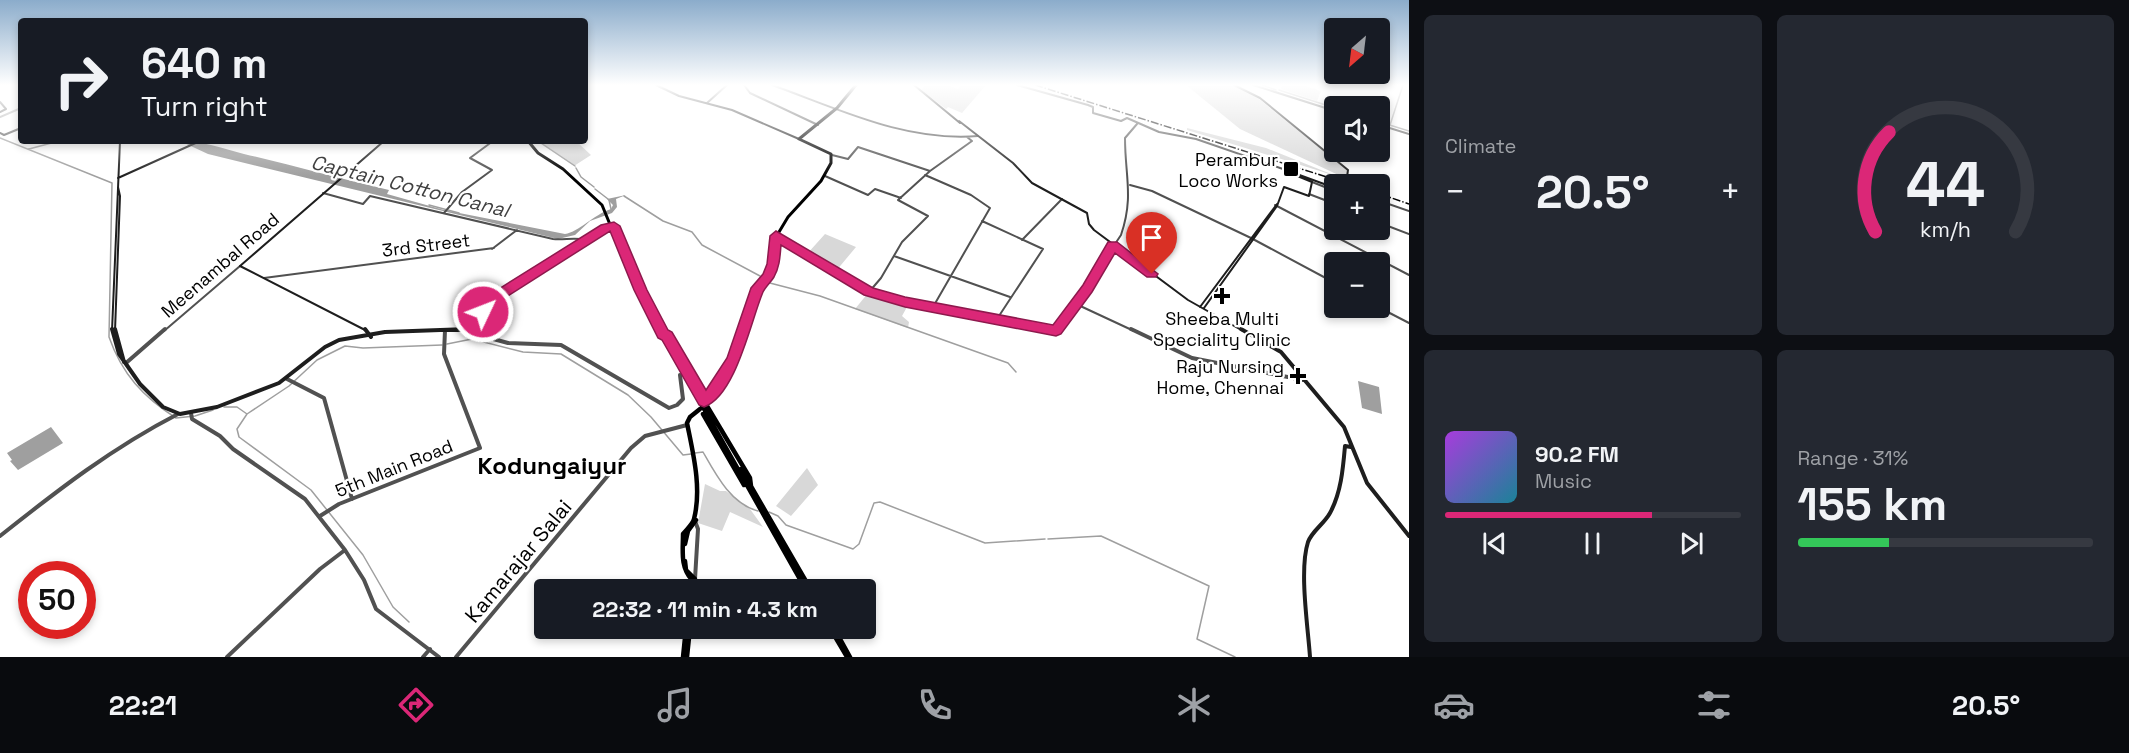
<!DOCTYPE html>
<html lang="en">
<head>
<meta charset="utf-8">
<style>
  body { margin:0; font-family:"Space Grotesk",sans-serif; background:#242831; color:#f1f3f6; height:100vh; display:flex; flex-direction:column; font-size:22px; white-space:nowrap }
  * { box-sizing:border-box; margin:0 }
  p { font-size:20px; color:#9ea1a6 }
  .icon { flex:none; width:33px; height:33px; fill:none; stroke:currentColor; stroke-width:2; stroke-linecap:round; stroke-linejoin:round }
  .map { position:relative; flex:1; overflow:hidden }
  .side { display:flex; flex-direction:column; gap:15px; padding:15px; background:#0d0f14; width:720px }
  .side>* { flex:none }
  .hud { position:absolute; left:18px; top:18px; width:570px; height:126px; border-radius:6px; box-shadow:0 3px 9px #0003; background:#171b24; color:#f1f3f6; overflow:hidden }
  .needle { width:39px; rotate:208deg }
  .fabs { position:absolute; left:1324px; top:18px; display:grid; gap:12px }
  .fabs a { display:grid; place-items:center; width:66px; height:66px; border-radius:6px; background:#171b24; box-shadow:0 3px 9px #0003; font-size:30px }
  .speed { position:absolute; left:18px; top:561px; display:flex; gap:12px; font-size:30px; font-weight:700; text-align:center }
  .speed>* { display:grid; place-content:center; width:78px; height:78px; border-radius:50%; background:#171b24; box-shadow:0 3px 9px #0003; line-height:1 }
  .speed .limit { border:9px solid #d22; background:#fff; color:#111 }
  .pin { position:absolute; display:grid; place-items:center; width:51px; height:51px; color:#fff; margin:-62px -26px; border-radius:50% 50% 50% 0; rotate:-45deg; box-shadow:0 0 6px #0007 }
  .pin .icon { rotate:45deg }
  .me { position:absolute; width:66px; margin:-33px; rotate:47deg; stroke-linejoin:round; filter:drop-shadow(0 0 4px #0008) }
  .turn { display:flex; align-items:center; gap:21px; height:126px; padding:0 24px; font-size:27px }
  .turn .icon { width:78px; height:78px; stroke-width:2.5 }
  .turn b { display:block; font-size:42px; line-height:51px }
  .big { font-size:45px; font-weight:800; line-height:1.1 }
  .side .card { flex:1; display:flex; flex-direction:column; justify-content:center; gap:9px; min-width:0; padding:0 21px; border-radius:9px; background:#242831 }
  .side .dial { align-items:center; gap:0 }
  .dial svg { height:156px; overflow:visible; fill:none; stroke:#363941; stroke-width:7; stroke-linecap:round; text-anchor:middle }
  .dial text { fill:#f1f3f6; stroke:none }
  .song { display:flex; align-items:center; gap:18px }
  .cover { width:72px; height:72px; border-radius:9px; background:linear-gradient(135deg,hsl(280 70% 55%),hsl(190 70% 35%)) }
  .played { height:6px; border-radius:3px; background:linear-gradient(90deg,#db2777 70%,#363941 70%) }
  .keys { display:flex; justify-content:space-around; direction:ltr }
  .heat { display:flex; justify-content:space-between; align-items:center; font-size:33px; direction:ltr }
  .charge { height:9px; border-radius:4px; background:linear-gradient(90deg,#34c759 31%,#363941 0) }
  .side .tiles { flex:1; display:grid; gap:15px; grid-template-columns:repeat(2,1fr) }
  .trip { position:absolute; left:534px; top:579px; width:342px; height:60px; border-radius:6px; background:#171b24; box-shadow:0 3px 9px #0003; font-weight:800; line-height:60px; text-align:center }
  .tabs { display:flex; height:96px; justify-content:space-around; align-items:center; background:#090b0e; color:#9ea1a6 }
  .tabs .icon { width:42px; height:42px }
  .tabs .selected { color:#db2777 }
  .tabs b { font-size:27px; color:#f1f3f6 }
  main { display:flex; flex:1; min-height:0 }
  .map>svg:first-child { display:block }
</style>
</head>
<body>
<main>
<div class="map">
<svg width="1409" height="657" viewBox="0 0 1409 657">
  <rect width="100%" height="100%" fill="#fff"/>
  <path fill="#d8d8d8" d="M926 85H947L958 89 961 85H986L962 113 948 107 946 109 921 90Z
    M1186 85H1232L1242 90 1259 99 1347 170V179L1240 129Z
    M1282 85H1302L1321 91 1317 101 1281 89Z
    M1187 128 1266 148 1336 176 1187 130Z
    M548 141H576L591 155 574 166 541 144Z
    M825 234 856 247 836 271 807 254Z
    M868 293 903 302 907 307 902 316 909 322 908 328 855 309Z
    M807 468 818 485 791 516 776 506Z
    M705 484 720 491H726L750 509 763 527 730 512 722 531 698 523Z"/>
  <path fill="#9f9f9f" d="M180 141C202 141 222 148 244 154 292 165 340 179 389 190L387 194 444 210 565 234C579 232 593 215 611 209L613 205 607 199 626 195 616 199 617 207 612 213 590 221 575 235 558 239 208 154Z
    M1358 381 1379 387 1382 414 1362 408Z
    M51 427 63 443 18 470 10 461 12 460 7 453Z"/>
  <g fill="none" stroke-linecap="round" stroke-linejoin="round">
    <path stroke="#9f9f9f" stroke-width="1.5" d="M1262 85 1276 90
      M1279 90 1335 108
      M1380 122 1409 131
      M1390 125 1403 85
      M0 138 112 183 109 337C122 374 143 397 176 418L195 416 213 410
      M538 141 575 166
      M29 149 59 141
      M576 168 581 177 594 187
      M595 189 608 199
      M624 196 663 221 692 232 702 245 760 276
      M609 200 611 209
      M429 205 459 213
      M766 282 820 296 1008 363 1016 372
      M447 344 472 339 523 352 561 354 628 395 651 417 683 455 691 454
      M224 407H237L247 414
      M695 453 703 452C716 475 731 504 758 511
      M769 512 778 516 786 525 853 549 859 544 874 503 880 502 985 543 1045 539
      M1048 539 1101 536 1209 586 1197 639 1235 657
      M409 622 393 607 363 555 311 490 239 437 237 429 247 414 289 386 317 360 345 346 363 348 442 345"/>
    <path stroke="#9f9f9f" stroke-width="2" d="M0 117 21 108"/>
    <path stroke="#515151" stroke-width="2" d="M744 85 750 93 818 125
      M772 85C839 109 905 142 978 136
      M1017 85 1088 105 1093 107V113L1121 121 1127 118 1159 132 1196 139 1283 169
      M1253 85 1335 111
      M0 102 6 109 0 112
      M707 103 727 85
      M1380 125 1409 134
      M0 133 4 135 21 128
      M832 155 848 159 858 147 930 171
      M925 175 971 195 990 208 933 307
      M825 176 868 195 875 189 901 198
      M1312 182 1335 191
      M1130 185 1152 191 1251 238 1335 283
      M323 193 363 204 370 196 553 239C565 240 575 237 588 240
      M1309 194 1335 204
      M1380 201 1409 211
      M1275 205 1409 275
      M444 213 462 192 492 170 470 158 493 141
      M982 221 1043 249 997 319
      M1380 223 1409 234
      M776 236 869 292 909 303 1051 331
      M1022 240 1062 199
      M492 249 517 230
      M894 256 1010 297
      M264 278 494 248
      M869 292 881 278 902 242 928 216 898 200 930 171 972 141 967 137
      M1076 304 1134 331
      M1380 308 1409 323
      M164 331 240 266
      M1057 331 1121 235C1134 197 1125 176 1125 138L1137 124"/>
    <path stroke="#515151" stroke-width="4" d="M1043 329 1056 332 1058 329
      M1131 329 1192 358 1303 380
      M468 332 508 343 561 345 669 408 677 405 683 399 680 375
      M126 363 165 329
      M287 379 324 398 352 499
      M191 413 192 419 220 436 233 449 305 499 345 550 364 580 376 609 439 657
      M320 516 339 504 480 448 444 354 445 330
      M695 521 698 529 695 579
      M0 536C58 490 112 448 178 414
      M227 657 320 569 345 550
      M423 657 430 649
      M456 657 631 448 645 436 687 425"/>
    <path stroke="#1e1e1e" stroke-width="2" d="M656 85 679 96 732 110 799 139
      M914 85 960 123
      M1234 85 1260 98 1348 170 1346 184
      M959 121 1013 163 1032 183 1087 213 1089 224 1094 230 1188 300 1243 331
      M1283 169 1335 188
      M118 178 200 141
      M1200 307 1277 204
      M1204 308 1277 206 1284 187 1309 196 1312 182 1295 175 1292 171
      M112 331 120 141
      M115 331 120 196 118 187
      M367 331 240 266 384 141
      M404 331H466
      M467 331C491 290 567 253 608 228"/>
    <path stroke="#1e1e1e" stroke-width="4" d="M112 329 119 354 140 384 163 407 180 414 217 407 279 383 325 347 339 340 385 332 468 329
      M115 329 124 362
      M365 329 371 337
      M1241 329 1281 352 1344 427 1367 483 1409 536
      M1310 657C1308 627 1299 570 1308 542 1312 531 1324 524 1330 513 1341 493 1343 469 1345 446L1351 447"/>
    <path stroke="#000" stroke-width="3" d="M528 141 538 153 563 169 602 205 637 290 660 331
      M635 280 661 331
      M746 331 763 280 772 269 779 232 788 217 821 181 831 163V154L799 139 837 108 856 85"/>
    <path stroke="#000" stroke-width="4.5" d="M659 329 806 590
      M661 329 750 478 751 486
      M701 401 714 423
      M707 404 736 360 746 329
      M703 414 744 485
      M741 469 811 590
      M685 544 688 531 696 520
      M685 561 686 570 695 579V590
      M692 590V580C680 567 683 551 683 534 687 529 693 524 694 519 702 488 693 453 687 423L690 417 700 409
      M830 628 847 657
      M834 628 850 657
      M683 657 686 628
      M687 657 690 628"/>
    <path stroke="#000" stroke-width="1.5" stroke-dasharray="8 2 1.5 2" stroke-linecap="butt" d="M1035 85 1349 184
      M1380 194 1409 204"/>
  </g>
  <linearGradient id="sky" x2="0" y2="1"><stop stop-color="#8baccb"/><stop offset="0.48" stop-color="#fff"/><stop offset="1" stop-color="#fff" stop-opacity="0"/></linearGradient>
  <rect width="1409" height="177" fill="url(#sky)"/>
  <path fill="#db2777" stroke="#8e194d" stroke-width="1.5" d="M614 222 620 226 647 290 668 330 672 332 706 390 727 358 751 288 763 274 767 264 770 236 776 231 873 288 905 297 1053 325 1083 285 1108 242H1117L1158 274 1156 277H1147L1115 253 1092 292 1061 334 1056 336 905 307 864 295 781 245C780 256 780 266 774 277 771 282 766 286 763 292 751 320 736 396 704 407L699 405 662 340 658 338 634 290 610 231 503 299 488 315 483 317 477 312 494 292 601 225Z"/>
  <g fill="#000" stroke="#fff" stroke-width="2">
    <rect x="1283" y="161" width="16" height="16" rx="3"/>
    <path d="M1219 287h6v6h6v6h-6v6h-6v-6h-6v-6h6z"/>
    <path d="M1295 367h6v6h6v6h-6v6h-6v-6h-6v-6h6z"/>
  </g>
  <g text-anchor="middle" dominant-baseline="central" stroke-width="4.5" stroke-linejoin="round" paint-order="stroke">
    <g font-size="18" fill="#000" stroke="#fff" text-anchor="end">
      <text x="1278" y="159">Perambur<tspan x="1278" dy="21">Loco Works</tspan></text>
      <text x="1222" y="318" text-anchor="middle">Sheeba Multi<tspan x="1222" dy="21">Speciality Clinic</tspan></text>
      <text x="1284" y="366">Raju Nursing<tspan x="1284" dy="21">Home, Chennai</tspan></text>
    </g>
    <g font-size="18" fill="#000" stroke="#fff">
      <text transform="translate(426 245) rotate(-7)">3rd Street</text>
      <text transform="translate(220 265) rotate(-41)">Meenambal Road</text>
      <text transform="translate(394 468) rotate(-22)">5th Main Road</text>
    </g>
    <g font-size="20" font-style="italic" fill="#404040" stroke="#fff">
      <text transform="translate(410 186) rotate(14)">Captain Cotton Canal</text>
    </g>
    <g font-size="21" fill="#000" stroke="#fff">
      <text transform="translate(518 561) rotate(-50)">Kamarajar Salai</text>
    </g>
    <g font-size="24" font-weight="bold" fill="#000" stroke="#fff">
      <text x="552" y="465">Kodungaiyur</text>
    </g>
  </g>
</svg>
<div class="fabs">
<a><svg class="needle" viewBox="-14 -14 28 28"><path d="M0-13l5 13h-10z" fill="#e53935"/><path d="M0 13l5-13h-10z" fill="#9ea1a6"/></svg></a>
<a><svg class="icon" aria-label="sound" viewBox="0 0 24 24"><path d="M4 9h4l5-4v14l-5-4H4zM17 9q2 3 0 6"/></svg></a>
<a>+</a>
<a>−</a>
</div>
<div class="speed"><div class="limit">50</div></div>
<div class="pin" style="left:1152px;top:274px;background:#d93025"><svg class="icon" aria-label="arrive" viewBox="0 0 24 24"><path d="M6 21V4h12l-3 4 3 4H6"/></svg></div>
<svg class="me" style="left:483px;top:312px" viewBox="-20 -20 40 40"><circle r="17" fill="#db2777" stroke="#fff" stroke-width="3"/><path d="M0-11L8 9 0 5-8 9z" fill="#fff"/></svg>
<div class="trip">22:32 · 11 min · 4.3 km</div>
<div class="hud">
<div class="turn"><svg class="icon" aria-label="right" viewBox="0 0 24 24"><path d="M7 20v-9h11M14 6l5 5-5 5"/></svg><div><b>640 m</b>Turn right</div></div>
</div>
</div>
<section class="side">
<div class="tiles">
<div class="card"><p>Climate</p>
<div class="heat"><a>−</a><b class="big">20.5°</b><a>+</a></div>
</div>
<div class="card dial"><svg viewBox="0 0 100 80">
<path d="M14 69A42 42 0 1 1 86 69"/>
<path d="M14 69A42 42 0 0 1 21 18" stroke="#db2777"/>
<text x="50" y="56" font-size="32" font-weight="700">44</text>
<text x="50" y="72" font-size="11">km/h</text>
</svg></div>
<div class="card">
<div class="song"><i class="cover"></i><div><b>90.2 FM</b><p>Music</p></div></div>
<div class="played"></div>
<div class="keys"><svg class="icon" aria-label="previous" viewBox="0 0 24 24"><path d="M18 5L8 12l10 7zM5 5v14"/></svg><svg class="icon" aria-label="pause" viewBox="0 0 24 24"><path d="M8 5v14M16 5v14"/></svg><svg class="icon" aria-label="next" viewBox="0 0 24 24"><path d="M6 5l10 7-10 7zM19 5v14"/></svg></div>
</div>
<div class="card"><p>Range · 31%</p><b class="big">155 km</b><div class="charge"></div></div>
</div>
</section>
</main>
<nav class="tabs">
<b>22:21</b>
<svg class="icon selected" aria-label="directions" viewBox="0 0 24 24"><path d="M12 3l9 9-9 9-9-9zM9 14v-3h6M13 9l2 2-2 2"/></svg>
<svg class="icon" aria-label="music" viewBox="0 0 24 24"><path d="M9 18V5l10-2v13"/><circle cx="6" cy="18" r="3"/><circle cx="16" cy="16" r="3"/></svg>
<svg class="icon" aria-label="phone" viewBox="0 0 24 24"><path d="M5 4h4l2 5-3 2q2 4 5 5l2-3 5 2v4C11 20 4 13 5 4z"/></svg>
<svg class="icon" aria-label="climate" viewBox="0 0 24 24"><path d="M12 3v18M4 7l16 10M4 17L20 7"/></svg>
<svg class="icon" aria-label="car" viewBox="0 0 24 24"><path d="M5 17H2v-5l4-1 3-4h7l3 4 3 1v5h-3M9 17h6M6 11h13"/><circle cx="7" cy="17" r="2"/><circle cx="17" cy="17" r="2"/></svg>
<svg class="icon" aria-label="filters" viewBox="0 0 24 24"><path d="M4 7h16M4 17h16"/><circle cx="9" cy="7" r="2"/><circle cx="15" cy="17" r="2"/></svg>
<b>20.5°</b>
</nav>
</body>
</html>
